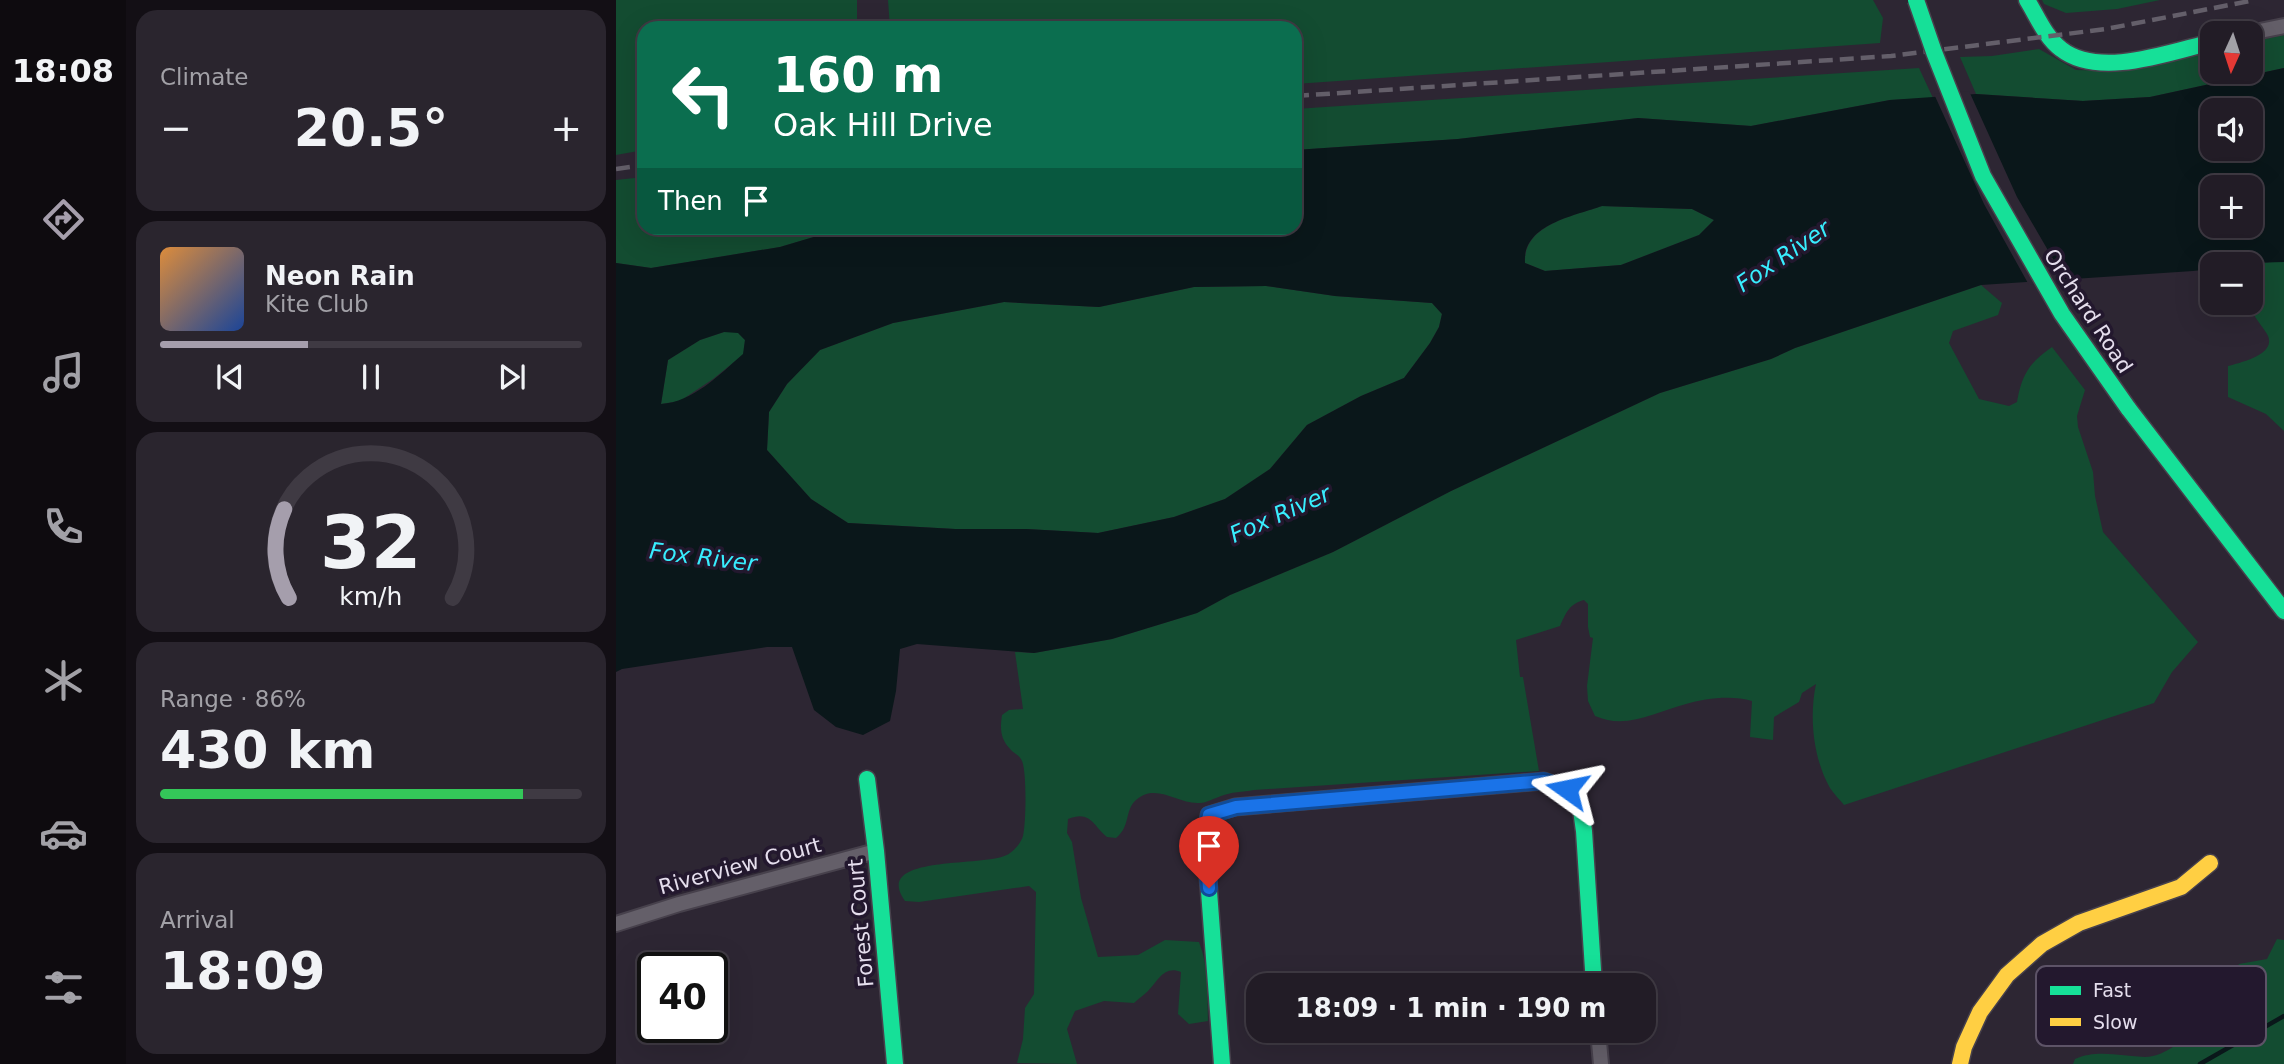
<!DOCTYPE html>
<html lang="en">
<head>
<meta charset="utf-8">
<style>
  body { margin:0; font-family:"DejaVu Sans",sans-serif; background:#2a252e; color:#f1f3f6; height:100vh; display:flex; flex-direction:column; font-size:26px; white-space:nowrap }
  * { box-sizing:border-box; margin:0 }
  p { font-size:23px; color:#a2a1a7 }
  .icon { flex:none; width:38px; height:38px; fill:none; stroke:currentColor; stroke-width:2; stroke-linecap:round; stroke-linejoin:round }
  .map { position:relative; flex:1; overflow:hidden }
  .sheet { display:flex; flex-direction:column; gap:10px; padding:10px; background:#130f15; width:490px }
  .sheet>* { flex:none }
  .banner { position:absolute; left:21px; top:21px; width:665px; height:214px; border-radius:21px; box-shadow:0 7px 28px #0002,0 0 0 2px #3f3a43; background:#0b6e4f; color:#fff; overflow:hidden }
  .needle { width:46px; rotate:183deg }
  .controls { position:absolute; left:1584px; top:21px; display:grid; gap:14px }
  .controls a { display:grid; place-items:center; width:63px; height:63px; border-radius:14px; background:#221c26; box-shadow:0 7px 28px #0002,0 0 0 2px #3f3a43; font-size:35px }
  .speed { position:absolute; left:21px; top:952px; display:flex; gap:14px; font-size:35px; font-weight:700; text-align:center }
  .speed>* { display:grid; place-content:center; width:91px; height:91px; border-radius:50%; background:#221c26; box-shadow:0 7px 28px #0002,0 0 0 2px #3f3a43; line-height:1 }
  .speed .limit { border:4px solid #111; border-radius:10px; background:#fff; color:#111 }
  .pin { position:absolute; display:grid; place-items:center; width:60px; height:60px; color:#fff; margin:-72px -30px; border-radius:50% 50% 50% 0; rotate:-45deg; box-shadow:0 0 7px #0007 }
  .pin .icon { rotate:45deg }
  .me { position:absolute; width:77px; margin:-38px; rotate:282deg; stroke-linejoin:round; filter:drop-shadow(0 0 5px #0008) }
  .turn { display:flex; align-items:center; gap:24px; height:147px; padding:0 21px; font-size:32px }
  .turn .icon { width:91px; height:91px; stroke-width:2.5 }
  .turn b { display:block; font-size:49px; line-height:60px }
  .then { display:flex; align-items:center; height:66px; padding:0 21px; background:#0003; gap:14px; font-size:26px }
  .big { font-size:52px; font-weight:800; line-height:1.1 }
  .sheet .widget { flex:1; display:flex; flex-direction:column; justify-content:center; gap:10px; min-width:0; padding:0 24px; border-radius:21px; background:#2a252e }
  .sheet .dial { align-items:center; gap:0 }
  .dial svg { height:182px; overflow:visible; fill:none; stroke:#3f3a43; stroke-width:7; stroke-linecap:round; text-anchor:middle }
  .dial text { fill:#f1f3f6; stroke:none }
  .song { display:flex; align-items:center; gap:21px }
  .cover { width:84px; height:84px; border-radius:10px; background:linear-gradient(135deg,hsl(30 70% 55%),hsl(220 70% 35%)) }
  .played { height:7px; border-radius:4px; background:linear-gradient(90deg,#a59eac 35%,#3f3a43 35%) }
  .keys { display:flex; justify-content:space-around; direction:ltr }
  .heat { display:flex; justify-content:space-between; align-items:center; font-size:38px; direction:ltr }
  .charge { height:10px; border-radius:5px; background:linear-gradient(90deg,#34c759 86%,#3f3a43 0) }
  .trip { position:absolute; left:630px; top:973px; width:410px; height:70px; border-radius:21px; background:#221c26; box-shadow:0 7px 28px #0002,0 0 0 2px #3f3a43; font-weight:800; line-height:70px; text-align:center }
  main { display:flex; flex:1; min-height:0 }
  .menu { display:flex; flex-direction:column; width:126px; justify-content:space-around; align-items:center; background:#0e0b0f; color:#a2a1a7 }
  .menu .icon { width:49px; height:49px }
  .menu .selected { color:#a59eac }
  .menu b { font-size:32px; color:#f1f3f6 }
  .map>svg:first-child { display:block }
</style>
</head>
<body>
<main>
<nav class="menu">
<b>18:08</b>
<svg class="icon selected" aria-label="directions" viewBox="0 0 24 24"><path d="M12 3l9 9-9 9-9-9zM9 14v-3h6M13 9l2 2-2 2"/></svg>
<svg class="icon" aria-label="music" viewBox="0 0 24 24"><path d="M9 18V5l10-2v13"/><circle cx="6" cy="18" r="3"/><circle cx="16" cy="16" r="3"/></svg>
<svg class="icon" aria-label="phone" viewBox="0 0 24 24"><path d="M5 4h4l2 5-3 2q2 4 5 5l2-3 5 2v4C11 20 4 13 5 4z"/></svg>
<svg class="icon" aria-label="climate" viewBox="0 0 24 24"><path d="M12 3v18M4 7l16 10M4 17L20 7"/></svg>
<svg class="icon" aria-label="car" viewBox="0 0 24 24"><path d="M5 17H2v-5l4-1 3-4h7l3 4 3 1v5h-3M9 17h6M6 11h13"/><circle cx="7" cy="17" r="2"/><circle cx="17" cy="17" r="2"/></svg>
<svg class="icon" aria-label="filters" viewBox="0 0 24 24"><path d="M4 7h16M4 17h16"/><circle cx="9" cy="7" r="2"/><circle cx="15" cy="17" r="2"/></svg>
</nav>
<section class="sheet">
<div class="widget"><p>Climate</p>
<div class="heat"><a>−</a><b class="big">20.5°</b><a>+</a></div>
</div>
<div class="widget">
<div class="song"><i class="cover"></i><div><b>Neon Rain</b><p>Kite Club</p></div></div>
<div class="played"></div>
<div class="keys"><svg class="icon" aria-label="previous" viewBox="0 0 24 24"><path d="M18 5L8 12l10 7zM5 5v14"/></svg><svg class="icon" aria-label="pause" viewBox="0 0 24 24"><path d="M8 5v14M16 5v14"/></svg><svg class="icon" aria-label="next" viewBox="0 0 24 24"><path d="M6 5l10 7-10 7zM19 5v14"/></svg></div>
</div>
<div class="widget dial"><svg viewBox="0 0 100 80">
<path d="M14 69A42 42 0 1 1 86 69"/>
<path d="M14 69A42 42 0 0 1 12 30" stroke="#a59eac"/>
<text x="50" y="56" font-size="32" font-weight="700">32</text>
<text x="50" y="72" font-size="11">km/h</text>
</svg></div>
<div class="widget"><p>Range · 86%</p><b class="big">430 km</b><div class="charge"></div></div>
<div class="widget"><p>Arrival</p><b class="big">18:09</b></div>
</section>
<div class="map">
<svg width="1668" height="1064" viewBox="0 0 1668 1064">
  <rect width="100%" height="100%" fill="#2d2633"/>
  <path fill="#134c31" d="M0 0H241V28H28V150L0 155Z
    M272 0H1257L1267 18 1264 43 679 84V28H274Z
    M1426 0H1544L1501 9 1450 13 1428 4Z
    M1668 35V68L1534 97 1467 101 1360 94 1344 57 1376 56 1423 49 1460 70 1496 71 1596 50V72H1634L1635 42Z
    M1303 68 1317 98 1274 100 1135 126 1022 118 842 139 679 150V109Z
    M28 177V228H228L164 247 35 268 0 263V180Z
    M986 206 1076 209 1098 220 1083 235 1005 265 929 271 909 263C907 224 958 216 986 206Z
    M1656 262H1668V431L1650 414 1612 397V366C1626 362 1666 353 1649 331 1644 323 1637 316 1635 307 1632 296 1637 276 1633 264Z
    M1365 285 1386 303 1382 315 1337 331 1333 343 1363 399 1393 406 1401 402C1406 374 1413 363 1436 347L1469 390 1461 416 1462 427 1477 472 1479 496 1487 532 1582 642 1556 672 1538 703 1228 805C1224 800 1218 794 1214 788 1197 758 1193 717 1200 684L1186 693 1183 702 1158 717 1157 740 1134 737 1136 701C1117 695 1089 698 1070 704 1039 712 1011 730 979 716L972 701 971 686 977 638 974 637 972 627V604L968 600C953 604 950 613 944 626L900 640 904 677H907L923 771 638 790C627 792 615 792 605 796 599 798 590 803 584 803 562 805 541 782 520 800 508 811 515 826 500 838L491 837C477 826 475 810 452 819L451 833 456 842 465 898 482 957 522 955 549 940 583 942C593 967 591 994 592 1021L573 1024 562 1014 565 972C548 965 542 981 532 991 528 995 522 999 518 1003L488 1001 459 1011 451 1029 461 1064 401 1063 407 1039 409 1008 418 994 420 892 413 886 303 902 289 901C254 852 376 869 394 853 399 850 406 841 407 836 410 823 411 773 406 761 403 755 399 754 395 750 384 739 384 729 386 715L393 710 407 709 399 652 418 653 496 639 581 613 614 595 717 552 835 491 1044 393 1155 359 1179 348Z
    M650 286 719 296 816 303 826 314 823 327 814 343 788 378 745 396 691 425 654 469 609 499 558 517 482 533 410 529H339L232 523 195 499 151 450 153 412 171 384 204 350 277 323 388 302 483 307 578 287Z
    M108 332H122L129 340 128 354 97 379 64 401 45 404 52 360 84 340Z
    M1661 939 1668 940V1064H1457L1459 1059C1480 1049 1506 1056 1529 1057 1560 1057 1595 1012 1612 989 1617 981 1617 972 1623 964L1651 959Z"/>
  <path fill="#0a171a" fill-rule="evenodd" d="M1668 68V262L1596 264V269L1577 271 1365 285 1179 348 1155 359 1044 393 835 491 717 552 614 595 581 613 496 639 418 653 301 644 284 649 280 691 274 721 247 735 220 727 198 710 176 647H151L6 669 0 672V263L35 268 164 247 228 228H679V150L842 139 1022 118 1135 126 1274 100 1360 94 1467 101 1534 97ZM1596 110H1634V149H1596ZM1596 187H1634V226H1596ZM986 206 1076 209 1098 220 1083 235 1005 265 929 271 909 263C906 224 959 216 986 206ZM650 286 719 296 816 303 826 314 823 327 814 343 788 378 745 396 691 425 654 469 609 499 558 517 482 533 410 529H339L232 523 195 499 151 450 153 412 171 384 204 350 277 323 388 302 483 307 578 287ZM108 332 122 333 129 340 127 354C103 375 77 402 45 404L52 360 84 340Z"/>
  <path fill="#2d2633" d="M1353 91 1401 197 1451 283 1413 285 1368 204 1318 94Z"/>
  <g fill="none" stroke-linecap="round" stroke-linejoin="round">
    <path stroke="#0a171a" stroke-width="4.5" d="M1584 1064 1668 1016"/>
    <defs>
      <path id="street" d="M1634 33 1668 26
        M0 924 63 904 260 851
        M982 1031 985 1064"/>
      <path id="fast" d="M1411 0C1421 16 1429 37 1445 49 1483 79 1554 52 1596 42
        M1512 408 1668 611
        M251 779 260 851 279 1064
        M606 1064 589 838 593 815 619 807 928 781 951 789 965 810 968 831 978 985"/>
      <path id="slow" d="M1344 1064 1348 1047 1364 1012 1391 975 1426 944 1463 923 1565 887 1594 863"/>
    </defs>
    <use href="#street" stroke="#47414c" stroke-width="18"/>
    <use href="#fast" stroke="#47414c" stroke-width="19"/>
    <use href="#slow" stroke="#47414c" stroke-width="19"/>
    <use href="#street" stroke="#645f69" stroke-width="14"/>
    <use href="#fast" stroke="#16e098" stroke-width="16"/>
    <use href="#slow" stroke="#ffcf43" stroke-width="16"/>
    <path stroke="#645f6a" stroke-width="4.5" stroke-dasharray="14 7" stroke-linecap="butt" d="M679 96 1275 56 1490 29 1639 0
      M0 169 28 165"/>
    <defs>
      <path id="fast-bridge" d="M1300 0 1318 52 1367 176 1446 314 1512 408"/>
    </defs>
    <use href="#fast-bridge" stroke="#47414c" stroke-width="19" stroke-linecap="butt"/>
    <use href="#fast-bridge" stroke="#16e098" stroke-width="16"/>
  </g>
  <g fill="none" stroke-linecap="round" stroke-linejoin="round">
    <defs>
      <path id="route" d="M593 888 589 838 593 815 620 807 928 781 951 789"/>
    </defs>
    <use href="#route" stroke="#114b97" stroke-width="18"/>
    <use href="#route" stroke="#1a73e8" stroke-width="12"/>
  </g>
  <g text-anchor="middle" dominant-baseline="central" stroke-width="7" stroke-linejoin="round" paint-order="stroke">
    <g font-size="21" fill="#e5deed" stroke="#23182e">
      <text transform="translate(1472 311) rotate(57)">Orchard Road</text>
      <text transform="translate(124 866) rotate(-15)">Riverview Court</text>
      <text transform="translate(245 923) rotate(-95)">Forest Court</text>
    </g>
    <g font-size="23" font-style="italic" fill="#38edfe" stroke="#23182e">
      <text transform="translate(1167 256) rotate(-34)">Fox River</text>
      <text transform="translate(664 514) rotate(-24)">Fox River</text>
      <text transform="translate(87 557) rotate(7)">Fox River</text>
    </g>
  </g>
  <rect x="1420" y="966" width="230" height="80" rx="10" fill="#23182e" stroke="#5d5367" stroke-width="2"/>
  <rect x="1434" y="986" width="31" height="9" fill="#16e098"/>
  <rect x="1434" y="1018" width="31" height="8" fill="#ffcf43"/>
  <g font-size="19" fill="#e5deed">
    <text x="1477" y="997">Fast</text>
    <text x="1477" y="1029">Slow</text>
  </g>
</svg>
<div class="controls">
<a><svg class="needle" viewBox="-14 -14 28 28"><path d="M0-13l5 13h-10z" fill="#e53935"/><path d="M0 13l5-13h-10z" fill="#a2a1a7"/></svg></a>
<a><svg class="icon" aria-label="sound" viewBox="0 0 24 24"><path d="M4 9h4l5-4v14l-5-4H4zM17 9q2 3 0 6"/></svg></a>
<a>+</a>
<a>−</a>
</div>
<div class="speed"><div class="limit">40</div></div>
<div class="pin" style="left:593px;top:888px;background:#d93025"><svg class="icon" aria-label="arrive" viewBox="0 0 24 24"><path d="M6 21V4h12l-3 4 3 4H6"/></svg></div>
<svg class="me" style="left:951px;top:789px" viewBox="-20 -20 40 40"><path d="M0-17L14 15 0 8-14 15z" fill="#1a73e8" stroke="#fff" stroke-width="4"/></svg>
<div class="trip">18:09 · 1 min · 190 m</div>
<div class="banner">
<div class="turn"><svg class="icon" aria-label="left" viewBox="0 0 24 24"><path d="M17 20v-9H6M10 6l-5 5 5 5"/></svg><div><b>160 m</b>Oak Hill Drive</div></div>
<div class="then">Then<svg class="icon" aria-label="arrive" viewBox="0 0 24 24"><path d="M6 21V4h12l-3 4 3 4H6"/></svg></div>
</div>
</div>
</main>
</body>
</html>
